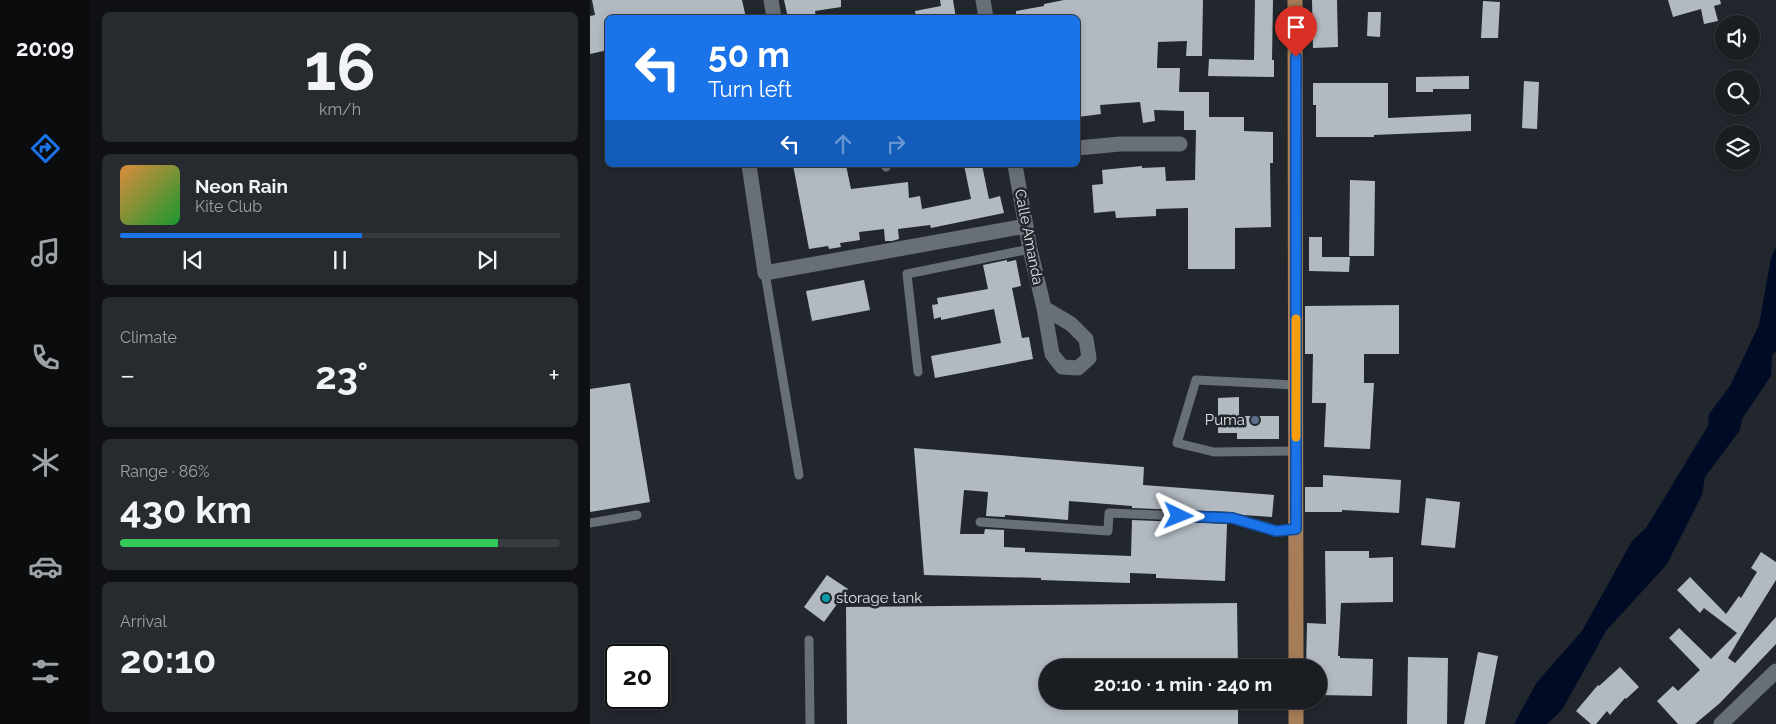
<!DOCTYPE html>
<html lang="en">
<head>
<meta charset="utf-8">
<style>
  body { margin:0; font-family:Raleway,sans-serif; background:#272a2f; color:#f1f3f6; height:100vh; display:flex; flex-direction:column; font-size:19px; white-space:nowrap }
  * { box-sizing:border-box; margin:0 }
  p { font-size:16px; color:#9fa2a5 }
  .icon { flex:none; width:28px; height:28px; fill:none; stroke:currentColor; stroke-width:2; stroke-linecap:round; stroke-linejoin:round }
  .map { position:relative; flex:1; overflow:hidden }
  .sheet { display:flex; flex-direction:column; gap:12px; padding:12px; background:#0e1013; width:500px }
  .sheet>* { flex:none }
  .guide { position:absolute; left:15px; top:15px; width:475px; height:152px; border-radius:8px; box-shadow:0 2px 8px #0003,0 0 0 1px #383b40; background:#1a73e8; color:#fff; overflow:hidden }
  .controls { position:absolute; left:1125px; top:15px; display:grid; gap:10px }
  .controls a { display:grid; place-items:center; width:45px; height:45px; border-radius:50%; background:#1a1d22; box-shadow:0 2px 8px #0003,0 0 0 1px #383b40; font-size:25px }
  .speed { position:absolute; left:15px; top:644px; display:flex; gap:10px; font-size:25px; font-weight:700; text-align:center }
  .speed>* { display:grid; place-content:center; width:65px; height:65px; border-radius:50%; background:#1a1d22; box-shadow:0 2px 8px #0003,0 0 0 1px #383b40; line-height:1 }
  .speed .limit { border:2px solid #111; border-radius:8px; background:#fff; color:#111 }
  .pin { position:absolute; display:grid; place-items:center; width:42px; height:42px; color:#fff; margin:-51px -21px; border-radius:50% 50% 50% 0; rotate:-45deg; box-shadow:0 0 5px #0007 }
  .pin .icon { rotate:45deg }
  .me { position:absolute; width:55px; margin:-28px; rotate:92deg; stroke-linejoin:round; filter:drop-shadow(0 0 4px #0008) }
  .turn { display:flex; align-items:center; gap:18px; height:105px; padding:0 20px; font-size:22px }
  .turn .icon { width:65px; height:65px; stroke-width:2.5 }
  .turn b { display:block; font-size:35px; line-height:42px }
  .lanes { display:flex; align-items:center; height:48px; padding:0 20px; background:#0003; justify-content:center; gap:25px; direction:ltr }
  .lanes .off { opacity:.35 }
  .big { font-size:38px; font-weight:700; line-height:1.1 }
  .sheet .widget { flex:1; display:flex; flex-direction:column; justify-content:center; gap:8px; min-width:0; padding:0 18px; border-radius:8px; background:#272a2f }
  .sheet .dial { align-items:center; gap:0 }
  .dial b { font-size:65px; line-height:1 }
  .song { display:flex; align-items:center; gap:15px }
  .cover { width:60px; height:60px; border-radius:8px; background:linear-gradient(135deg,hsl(30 70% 55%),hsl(130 70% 35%)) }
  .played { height:5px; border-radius:2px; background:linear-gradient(90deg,#1a73e8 55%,#383b40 55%) }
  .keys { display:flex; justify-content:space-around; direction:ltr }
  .heat { display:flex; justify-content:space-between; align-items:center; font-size:28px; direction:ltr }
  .charge { height:8px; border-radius:4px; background:linear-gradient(90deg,#34c759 86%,#383b40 0) }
  .trip { position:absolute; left:449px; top:659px; width:288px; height:50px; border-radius:25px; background:#1a1d22; box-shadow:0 2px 8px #0003,0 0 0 1px #383b40; font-weight:700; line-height:50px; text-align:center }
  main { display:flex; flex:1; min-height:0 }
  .tabs { display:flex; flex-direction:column; width:90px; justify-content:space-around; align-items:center; background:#0a0c0e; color:#9fa2a5 }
  .tabs .icon { width:35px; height:35px }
  .tabs .current { color:#1a73e8 }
  .tabs b { font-size:22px; color:#f1f3f6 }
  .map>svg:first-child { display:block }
</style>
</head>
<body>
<main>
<nav class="tabs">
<b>20:09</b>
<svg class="icon current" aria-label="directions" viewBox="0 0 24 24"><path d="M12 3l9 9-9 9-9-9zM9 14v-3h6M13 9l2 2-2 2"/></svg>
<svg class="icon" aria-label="music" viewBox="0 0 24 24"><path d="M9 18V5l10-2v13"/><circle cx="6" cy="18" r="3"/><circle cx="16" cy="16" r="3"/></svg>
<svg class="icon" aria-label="phone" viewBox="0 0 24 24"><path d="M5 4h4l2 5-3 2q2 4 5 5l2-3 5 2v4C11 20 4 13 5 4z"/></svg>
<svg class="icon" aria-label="climate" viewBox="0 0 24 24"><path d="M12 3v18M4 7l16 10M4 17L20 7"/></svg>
<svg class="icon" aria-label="car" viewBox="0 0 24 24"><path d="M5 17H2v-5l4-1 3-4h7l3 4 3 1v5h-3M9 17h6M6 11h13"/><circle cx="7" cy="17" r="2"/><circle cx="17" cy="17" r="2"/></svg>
<svg class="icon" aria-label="filters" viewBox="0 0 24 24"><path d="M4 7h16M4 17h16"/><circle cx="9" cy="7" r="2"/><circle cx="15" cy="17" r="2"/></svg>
</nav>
<section class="sheet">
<div class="widget dial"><b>16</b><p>km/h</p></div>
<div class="widget">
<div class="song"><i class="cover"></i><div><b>Neon Rain</b><p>Kite Club</p></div></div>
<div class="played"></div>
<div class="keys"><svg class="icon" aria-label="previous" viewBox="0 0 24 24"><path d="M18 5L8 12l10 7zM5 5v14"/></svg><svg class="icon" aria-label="pause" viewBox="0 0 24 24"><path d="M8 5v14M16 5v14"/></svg><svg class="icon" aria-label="next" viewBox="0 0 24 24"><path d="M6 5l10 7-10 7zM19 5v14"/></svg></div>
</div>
<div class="widget"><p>Climate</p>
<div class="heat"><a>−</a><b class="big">23°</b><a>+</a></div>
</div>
<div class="widget"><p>Range · 86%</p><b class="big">430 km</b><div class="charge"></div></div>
<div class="widget"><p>Arrival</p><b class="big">20:10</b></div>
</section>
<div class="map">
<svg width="1186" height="724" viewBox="0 0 1186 724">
  <rect width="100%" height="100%" fill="#22272d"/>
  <path fill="#000b25" d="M1186 247V351L1182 355 1181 376 1152 419 1150 430 1115 477 1112 495 1077 564 1016 631 972 710 957 724H924L947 682 992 631 1042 541 1056 528 1118 426 1119 414 1140 386 1169 325 1181 258Z"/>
  <path fill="#b2b9c1" d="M2 0H152L156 18H18V50L0 54V16L5 15Z
    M194 0H251V7L225 11 226 18H198Z
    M350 0H363L366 18H326L325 11 351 6Z
    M474 0H613L612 56H596L597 41 568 42 567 68H590L589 92H619V117H654V131L683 132V163H680L681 227 645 228V269H598V208L566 209V216L526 218 525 211 504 213 502 185 513 184 512 170 552 166V168L575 167 576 181 605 180 606 130H594V111L564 110 565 121 553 123 550 102 510 105 511 114 488 117V18H426V11L454 6V4Z
    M665 0H683L682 60H684V77L618 76 619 59 664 60Z
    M722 0H747L748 47 723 48Z
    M1078 0H1130L1131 4 1124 6 1128 21 1114 24 1111 9 1083 17Z
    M893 1 910 2 908 38H891Z
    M778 12H791L790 37 777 36Z
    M879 76V89H843V92H826V77Z
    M934 81 949 82 947 129 932 128Z
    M723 83H798V118L881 114V131L784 135V137H726V105H723Z
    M203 165H256L261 189 318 182 319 198 330 196 332 209 381 199 374 165H392L399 199 410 196 414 213 341 228 340 225 308 229 309 239 302 241H295L294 229 269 232 270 240 250 243 251 247 239 249 238 246 219 249Z
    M760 180 785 181 784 256H759Z
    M719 237H732V257H760L759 272 719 271Z
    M417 260V262L426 260 431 286 422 288 432 338 439 337 443 359 345 378 341 356 411 343 404 309 351 320V317L344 319 342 305 348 304 347 298 398 289 393 265Z
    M274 280 280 310 222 321 216 291Z
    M809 305V354H774V383H784L780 449 734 447 736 403H722L723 354H715V306Z
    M40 383 60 502 0 512V389Z
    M649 397V416H689V439H647V433H628V398Z
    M324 448 554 467 553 485 684 495 682 517 653 515 642 512 542 508V506L479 501 478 520 415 515V517L396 516 398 492 374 490 370 534H394L395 529 414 530V547L435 548V552L541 556 542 520 637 524 635 581 566 578V574L540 573V583L451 580V578L334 575Z
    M733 475 811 480 809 513 752 510V512H715V487H733Z
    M836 498 870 502 865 548 831 545Z
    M735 551H779V558L803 557V602L751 603 748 656H750V658L783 659 782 696 728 695V668H716L717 623 736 624Z
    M1171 552 1186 562V580L1151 636 1114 608 1110 613 1087 590 1100 577 1136 614 1149 596 1151 598 1167 572 1161 568Z
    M237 575 258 589 234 622 214 607Z
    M647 603 648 668H458V700H648V724H257L256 607Z
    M1186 617V644L1130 703 1105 724H1088L1067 701 1083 686 1088 691 1110 670 1079 638 1089 628 1121 659 1147 633 1151 636 1138 658 1145 663Z
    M888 652 908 656 895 724H874Z
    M818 657 858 658 857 724H817Z
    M1030 667 1049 687 1036 699 1035 698 1020 715 1017 711 1006 724H1001L986 711 1008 685 1009 686Z"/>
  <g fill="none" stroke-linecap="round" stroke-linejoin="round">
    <path stroke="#696f77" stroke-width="9" d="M296 165V167
      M175 273 209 475
      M328 372 317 274 440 249
      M706 451 624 452 587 443 606 380 706 385
      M390 522 518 531 519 513 642 518 687 531 706 529
      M0 523 47 515
      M219 640 220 724"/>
    <path stroke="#696f77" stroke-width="15" d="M181 0 184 18
      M393 0 396 18
      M488 148 530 144H590
      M159 165 175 273 436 226
      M425 165 440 249 454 308 462 354 472 367 488 368 499 358 496 339 481 324 454 308
      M1131 724 1186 671"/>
    <path stroke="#a67d58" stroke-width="15" d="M705 0 706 668
      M706 700V724"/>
  </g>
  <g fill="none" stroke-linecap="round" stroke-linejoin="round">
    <defs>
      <path id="route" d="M589 516 642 518 686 531 706 529V57"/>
    </defs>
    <use href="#route" stroke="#114b97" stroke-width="12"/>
    <use href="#route" stroke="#1a73e8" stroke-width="9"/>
    <path stroke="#f59e0b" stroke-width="9" d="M706 437V319"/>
  </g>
  <circle fill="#5c6f8a" stroke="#22272d" stroke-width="2" cx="665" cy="420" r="5"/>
  <circle fill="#0f9aa8" stroke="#22272d" stroke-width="2" cx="236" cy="598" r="5"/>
  <g text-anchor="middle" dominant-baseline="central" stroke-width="5" stroke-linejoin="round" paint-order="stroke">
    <g font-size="15" fill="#dde1e5" stroke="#22272d">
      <text transform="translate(439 237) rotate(79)">Calle Amanda</text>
    </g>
    <g font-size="15" fill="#dde1e5" stroke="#22272d" text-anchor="end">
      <text x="655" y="420">Puma</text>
      <text x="246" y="598" text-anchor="start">storage tank</text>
    </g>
  </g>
</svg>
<div class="controls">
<a><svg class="icon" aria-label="sound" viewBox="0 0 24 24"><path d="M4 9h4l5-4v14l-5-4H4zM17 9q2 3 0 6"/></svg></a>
<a><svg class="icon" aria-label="search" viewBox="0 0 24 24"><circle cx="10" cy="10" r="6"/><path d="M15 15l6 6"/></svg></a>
<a><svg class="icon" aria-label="layers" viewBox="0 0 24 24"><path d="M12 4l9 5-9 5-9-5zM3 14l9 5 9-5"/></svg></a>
</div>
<div class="speed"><div class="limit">20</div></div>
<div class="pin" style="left:706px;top:57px;background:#d93025"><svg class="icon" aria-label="arrive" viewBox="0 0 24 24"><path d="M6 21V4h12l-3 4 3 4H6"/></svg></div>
<svg class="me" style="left:589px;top:516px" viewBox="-20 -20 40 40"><path d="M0-17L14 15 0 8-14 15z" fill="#1a73e8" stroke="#fff" stroke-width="4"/></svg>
<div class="trip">20:10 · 1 min · 240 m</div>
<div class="guide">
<div class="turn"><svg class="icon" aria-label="left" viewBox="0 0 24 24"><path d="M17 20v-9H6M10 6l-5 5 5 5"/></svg><div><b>50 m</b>Turn left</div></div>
<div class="lanes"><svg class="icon" aria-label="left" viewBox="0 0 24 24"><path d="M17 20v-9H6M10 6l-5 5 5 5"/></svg><svg class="icon off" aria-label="ahead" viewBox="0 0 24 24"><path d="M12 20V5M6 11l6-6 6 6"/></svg><svg class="icon off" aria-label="right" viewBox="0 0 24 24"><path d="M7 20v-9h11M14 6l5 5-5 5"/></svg></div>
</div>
</div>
</main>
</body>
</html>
